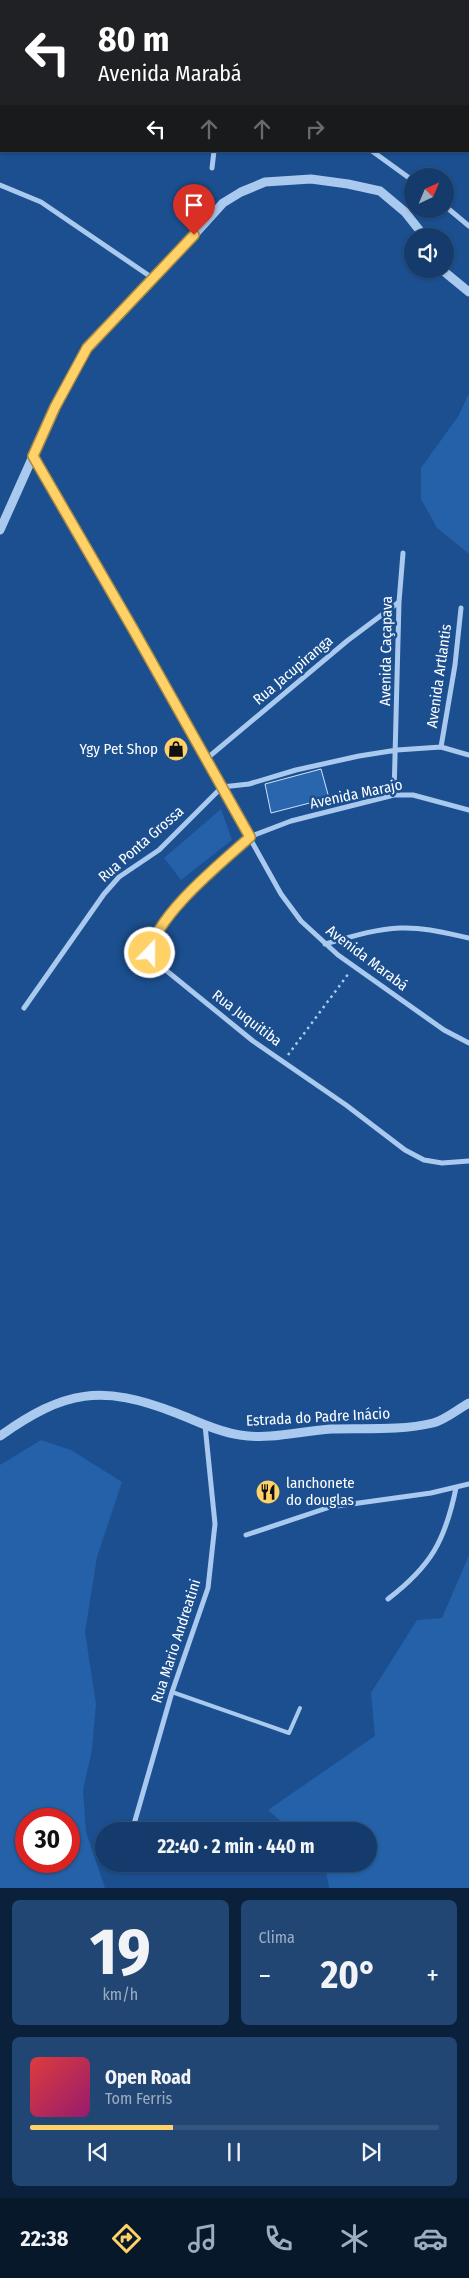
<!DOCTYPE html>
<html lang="pt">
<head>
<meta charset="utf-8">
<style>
  body { margin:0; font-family:"Fira Sans Condensed",sans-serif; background:#214673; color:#f1f3f6; height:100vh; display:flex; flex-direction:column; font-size:19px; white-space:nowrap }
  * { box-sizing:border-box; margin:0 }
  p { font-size:16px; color:#9dadc1 }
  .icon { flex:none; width:28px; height:28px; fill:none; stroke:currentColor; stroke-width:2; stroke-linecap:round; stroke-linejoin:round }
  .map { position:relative; height:1888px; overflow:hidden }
  .side { display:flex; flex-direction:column; gap:12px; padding:12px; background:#0b203b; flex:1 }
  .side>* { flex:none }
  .guide { position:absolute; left:0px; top:0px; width:470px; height:152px; box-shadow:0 1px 4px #0004,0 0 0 1px #33557e; background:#202124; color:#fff; overflow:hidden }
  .needle { width:32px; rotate:44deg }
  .fabs { position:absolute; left:404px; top:168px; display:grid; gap:10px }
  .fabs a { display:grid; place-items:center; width:50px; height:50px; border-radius:50%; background:#143b6b; box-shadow:0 1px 4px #0004,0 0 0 1px #33557e; font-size:25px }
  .speed { position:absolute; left:15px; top:1808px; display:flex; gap:10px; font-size:25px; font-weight:700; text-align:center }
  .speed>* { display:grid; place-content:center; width:65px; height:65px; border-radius:50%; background:#143b6b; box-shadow:0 1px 4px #0004,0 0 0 1px #33557e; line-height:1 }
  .speed .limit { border:8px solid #d22; background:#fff; color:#111 }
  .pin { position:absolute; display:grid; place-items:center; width:42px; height:42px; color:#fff; margin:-51px -21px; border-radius:50% 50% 50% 0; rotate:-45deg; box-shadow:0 0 5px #0007 }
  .pin .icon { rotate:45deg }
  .me { position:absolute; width:55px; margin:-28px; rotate:22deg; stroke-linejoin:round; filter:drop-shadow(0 0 4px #0008) }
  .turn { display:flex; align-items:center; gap:18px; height:105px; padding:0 15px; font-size:22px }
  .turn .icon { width:65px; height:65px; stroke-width:2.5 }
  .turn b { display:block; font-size:35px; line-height:42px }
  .lanes { display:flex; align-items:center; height:48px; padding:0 15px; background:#0003; justify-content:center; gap:25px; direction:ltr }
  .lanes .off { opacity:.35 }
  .big { font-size:38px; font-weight:700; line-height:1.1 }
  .side .widget { flex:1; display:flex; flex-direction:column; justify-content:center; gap:8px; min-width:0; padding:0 18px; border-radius:8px; background:#214673 }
  .side .dial { align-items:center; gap:0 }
  .dial b { font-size:65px; line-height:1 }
  .song { display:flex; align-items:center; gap:15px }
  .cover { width:60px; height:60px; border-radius:8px; background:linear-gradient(135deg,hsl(0 70% 55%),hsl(320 70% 35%)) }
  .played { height:5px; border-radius:2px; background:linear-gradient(90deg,#ffd166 35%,#33557e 35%) }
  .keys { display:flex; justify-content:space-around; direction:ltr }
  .heat { display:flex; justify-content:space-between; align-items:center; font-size:28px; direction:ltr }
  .side .tiles { flex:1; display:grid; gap:12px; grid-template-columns:1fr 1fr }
  .widget:last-child { grid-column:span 2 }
  .trip { position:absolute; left:95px; top:1822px; width:282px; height:50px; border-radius:25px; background:#143b6b; box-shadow:0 1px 4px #0004,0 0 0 1px #33557e; font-weight:700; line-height:50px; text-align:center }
  .tabs { display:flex; height:80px; justify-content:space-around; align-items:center; background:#08182b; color:#9dadc1 }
  .tabs .icon { width:35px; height:35px }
  .tabs .current { color:#ffd166 }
  .tabs b { font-size:22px; color:#f1f3f6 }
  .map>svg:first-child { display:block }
</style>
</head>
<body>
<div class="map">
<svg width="469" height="1888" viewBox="0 0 469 1888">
  <rect width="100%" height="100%" fill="#1b4f8f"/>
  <path fill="#2461a8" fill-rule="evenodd" d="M469 393V554L437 528 421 499V468L459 415Z
    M221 809 232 840 181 880 164 858Z
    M41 1440 71 1450 122 1482 97 1557 85 1632 96 1704 92 1750 83 1790 86 1832 105 1888H0V1465ZM26 1819H69V1861H26Z
    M469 1555V1888H329L325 1864H369V1831H292L268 1810 375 1736 371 1693 417 1620 442 1618Z"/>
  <path fill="#2a66ad" stroke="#cfe3fa" d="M321 769 329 798 271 813 265 784Z"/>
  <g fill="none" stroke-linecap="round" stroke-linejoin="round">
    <path stroke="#a9c9ee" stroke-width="2.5" stroke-dasharray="2.5 4" stroke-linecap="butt" d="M288 1055 349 973"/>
    <path stroke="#a9c9ee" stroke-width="4" d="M172 1692 289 1733 300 1708"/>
    <path stroke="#a9c9ee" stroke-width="5" d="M344 0 346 1
      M372 151 412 180
      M212 168 214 151
      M0 185 41 202 154 279
      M445 206 469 226
      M33 456 133 629 281 894 301 921 338 955 444 1030 469 1043
      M441 747 455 665 461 608
      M205 760 347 641 399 602
      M394 795 399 602 403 553
      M469 810 413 795H394L291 821 249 837 197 885 165 920 154 938 150 953 157 963 253 1041 346 1105 405 1150 424 1160 442 1163 469 1161
      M325 944C350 937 375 929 400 928 424 927 446 933 469 938
      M24 1008 104 894 119 877 159 850 222 787 249 784 296 770 359 756 397 750 441 747 469 755
      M246 1535 330 1507 431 1493 469 1484
      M388 1599C431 1566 445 1541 456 1488
      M132 1831 172 1692 208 1588 215 1524 205 1425"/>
    <path stroke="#a9c9ee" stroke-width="9" d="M441 269 469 292
      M0 530 55 407 87 349 165 267 223 203 241 192 265 182 311 179 348 184 380 191 405 212 424 236
      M0 1436C65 1390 101 1384 176 1413 197 1421 218 1432 240 1435 270 1440 301 1431 331 1429 364 1428 400 1431 433 1423 445 1420 458 1409 469 1403"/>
  </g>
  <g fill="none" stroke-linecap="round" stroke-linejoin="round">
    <defs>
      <path id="route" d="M150 953C155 916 221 863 250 837L133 629 33 456 55 407 87 348 194 235"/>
    </defs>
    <use href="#route" stroke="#a68842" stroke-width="12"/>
    <use href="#route" stroke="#ffd166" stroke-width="9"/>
  </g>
  <defs>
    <symbol id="shop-disc" viewBox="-11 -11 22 22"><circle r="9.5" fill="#ffd166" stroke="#1b4f8f"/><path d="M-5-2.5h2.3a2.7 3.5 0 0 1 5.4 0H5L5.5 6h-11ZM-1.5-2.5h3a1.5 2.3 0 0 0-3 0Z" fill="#111"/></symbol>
    <symbol id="restaurant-disc" viewBox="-11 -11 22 22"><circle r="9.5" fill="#ffd166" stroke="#1b4f8f"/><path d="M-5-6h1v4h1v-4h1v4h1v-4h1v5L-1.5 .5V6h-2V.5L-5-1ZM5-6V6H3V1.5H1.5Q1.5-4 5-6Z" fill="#111"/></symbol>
  </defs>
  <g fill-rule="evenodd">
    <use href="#shop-disc" x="162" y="735" width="28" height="28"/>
    <use href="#restaurant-disc" x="254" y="1478" width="28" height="28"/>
  </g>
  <g text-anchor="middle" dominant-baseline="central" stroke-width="5" stroke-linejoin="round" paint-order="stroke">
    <g font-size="15" fill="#fff" stroke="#1b4f8f">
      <text transform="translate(386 651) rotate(-89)">Avenida Caçapava</text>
      <text transform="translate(293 670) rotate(-40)">Rua Jacupiranga</text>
      <text transform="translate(439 676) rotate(-82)">Avenida Artlantis</text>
      <text transform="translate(356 794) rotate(-12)">Avenida Marajo</text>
      <text transform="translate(141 844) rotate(-41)">Rua Ponta Grossa</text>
      <text transform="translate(367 958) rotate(37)">Avenida Marabá</text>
      <text transform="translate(247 1018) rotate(37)">Rua Juquitiba</text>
      <text transform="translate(318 1417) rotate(-3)">Estrada do Padre Inácio</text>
      <text transform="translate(176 1641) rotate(-72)">Rua Mario Andreatini</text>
    </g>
    <g font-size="15" fill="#fff" stroke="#1b4f8f" text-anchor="end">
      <text x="158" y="749">Ygy Pet Shop</text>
      <text x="286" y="1483" text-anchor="start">lanchonete<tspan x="286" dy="17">do douglas</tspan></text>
    </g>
  </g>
</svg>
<div class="fabs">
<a><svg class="needle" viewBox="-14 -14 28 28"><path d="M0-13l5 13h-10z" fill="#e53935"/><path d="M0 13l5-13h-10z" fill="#9dadc1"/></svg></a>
<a><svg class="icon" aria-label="sound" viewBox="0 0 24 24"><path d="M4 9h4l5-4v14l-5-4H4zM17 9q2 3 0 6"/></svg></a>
</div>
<div class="speed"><div class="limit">30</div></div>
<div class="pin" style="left:194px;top:235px;background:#d93025"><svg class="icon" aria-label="arrive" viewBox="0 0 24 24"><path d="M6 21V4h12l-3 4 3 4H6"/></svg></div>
<svg class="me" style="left:150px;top:953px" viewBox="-20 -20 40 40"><circle r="17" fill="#ffd166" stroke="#fff" stroke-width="3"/><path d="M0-11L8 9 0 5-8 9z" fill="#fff"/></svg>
<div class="trip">22:40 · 2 min · 440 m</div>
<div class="guide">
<div class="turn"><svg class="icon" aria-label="left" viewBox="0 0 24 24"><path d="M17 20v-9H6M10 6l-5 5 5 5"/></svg><div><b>80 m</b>Avenida Marabá</div></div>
<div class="lanes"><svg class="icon" aria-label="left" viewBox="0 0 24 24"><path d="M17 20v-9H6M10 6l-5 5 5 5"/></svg><svg class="icon off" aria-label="ahead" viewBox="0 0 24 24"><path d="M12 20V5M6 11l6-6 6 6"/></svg><svg class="icon off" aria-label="ahead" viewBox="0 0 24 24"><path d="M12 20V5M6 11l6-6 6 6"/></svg><svg class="icon off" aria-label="right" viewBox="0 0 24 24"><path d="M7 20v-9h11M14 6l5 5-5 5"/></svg></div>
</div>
</div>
<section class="side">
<div class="tiles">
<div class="widget dial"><b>19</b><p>km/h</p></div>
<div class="widget"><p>Clima</p>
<div class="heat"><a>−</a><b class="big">20°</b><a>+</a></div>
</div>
<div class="widget">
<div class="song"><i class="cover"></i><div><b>Open Road</b><p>Tom Ferris</p></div></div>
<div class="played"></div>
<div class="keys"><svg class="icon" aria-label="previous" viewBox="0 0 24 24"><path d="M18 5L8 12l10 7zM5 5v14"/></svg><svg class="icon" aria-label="pause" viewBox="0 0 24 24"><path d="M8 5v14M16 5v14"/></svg><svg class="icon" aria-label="next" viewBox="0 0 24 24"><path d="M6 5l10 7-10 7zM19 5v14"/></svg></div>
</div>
</div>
</section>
<nav class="tabs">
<b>22:38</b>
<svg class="icon current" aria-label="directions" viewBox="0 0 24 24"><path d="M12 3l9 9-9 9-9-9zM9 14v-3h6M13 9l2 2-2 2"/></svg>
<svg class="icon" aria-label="music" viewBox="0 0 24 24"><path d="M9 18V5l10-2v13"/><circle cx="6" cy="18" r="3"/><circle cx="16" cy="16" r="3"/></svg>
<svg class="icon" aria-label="phone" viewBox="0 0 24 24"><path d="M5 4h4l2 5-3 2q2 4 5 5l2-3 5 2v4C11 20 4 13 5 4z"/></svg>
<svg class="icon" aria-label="climate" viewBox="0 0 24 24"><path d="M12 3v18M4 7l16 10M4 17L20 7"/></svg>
<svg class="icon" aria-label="car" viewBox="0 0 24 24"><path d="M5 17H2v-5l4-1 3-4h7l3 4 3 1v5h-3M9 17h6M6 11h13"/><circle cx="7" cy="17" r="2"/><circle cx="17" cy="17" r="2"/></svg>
</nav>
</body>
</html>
